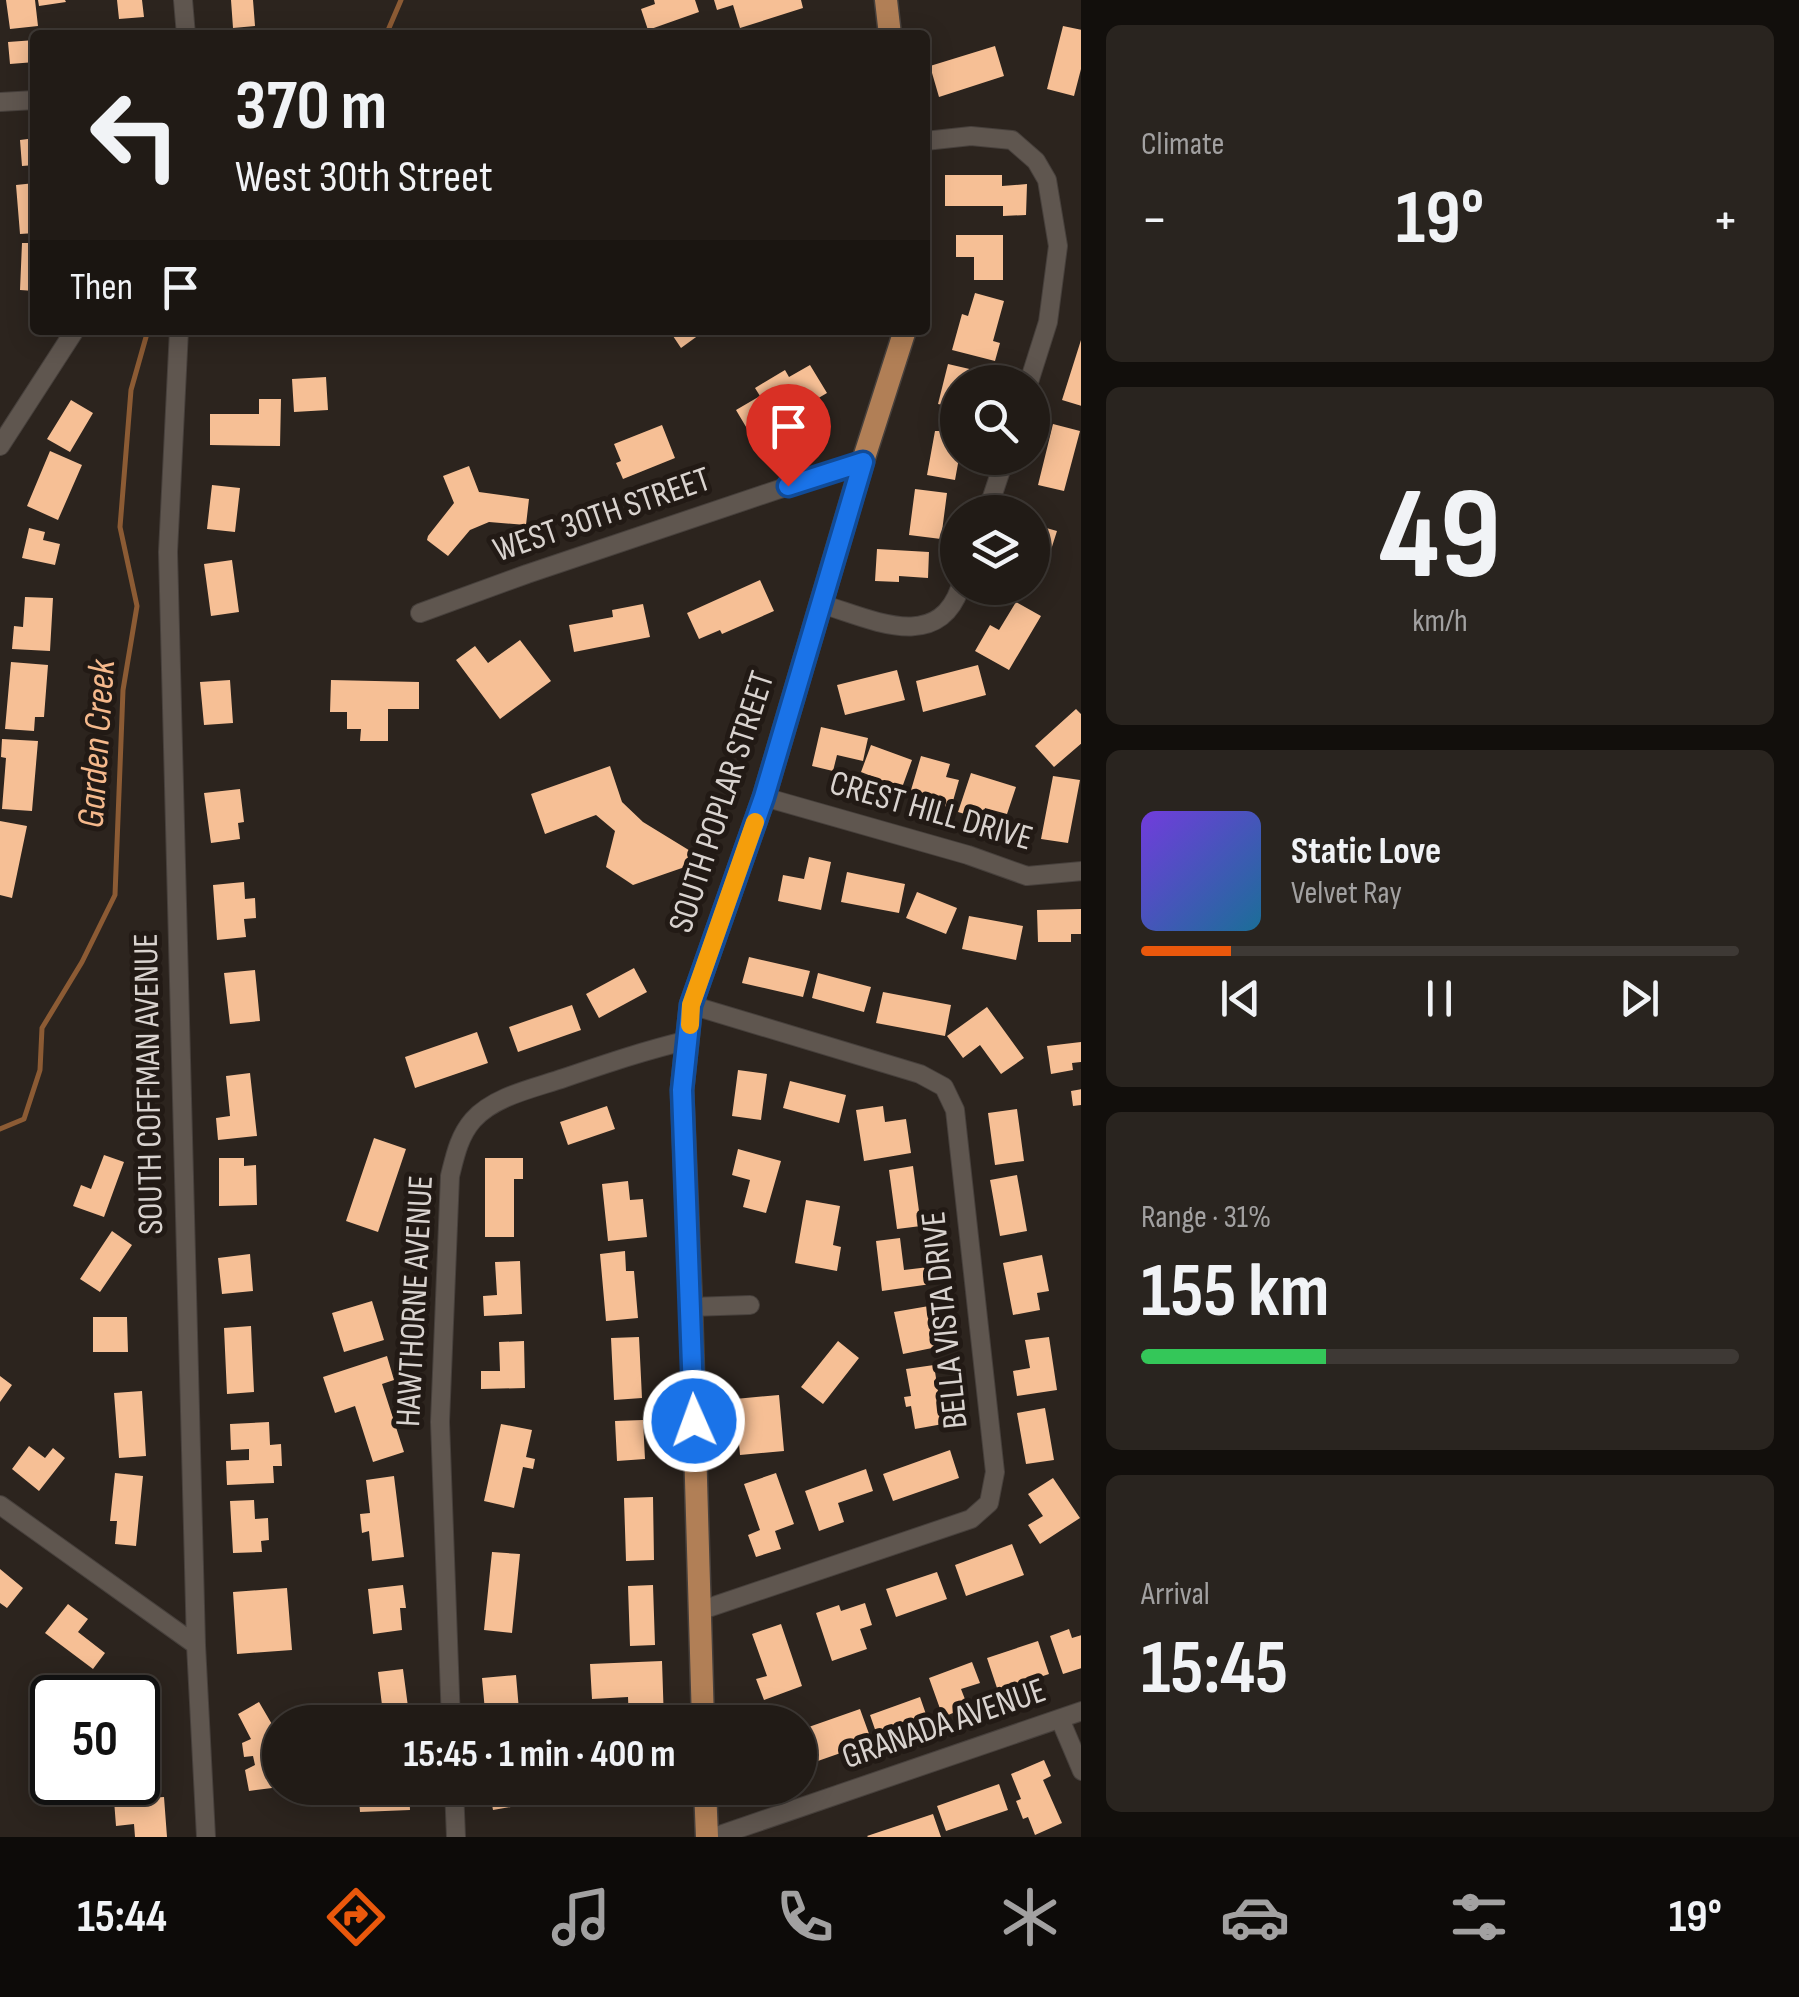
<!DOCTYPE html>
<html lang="en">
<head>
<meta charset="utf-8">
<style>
  body { margin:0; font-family:"Sofia Sans Condensed",sans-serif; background:#29241f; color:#f1f3f6; height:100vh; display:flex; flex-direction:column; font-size:38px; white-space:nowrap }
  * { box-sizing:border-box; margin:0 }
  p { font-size:32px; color:#a2a1a1 }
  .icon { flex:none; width:55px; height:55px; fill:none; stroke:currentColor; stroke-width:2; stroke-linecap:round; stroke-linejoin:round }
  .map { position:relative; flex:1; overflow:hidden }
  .drawer { display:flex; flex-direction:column; gap:25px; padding:25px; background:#120f0c; width:718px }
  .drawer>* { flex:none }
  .top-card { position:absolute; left:30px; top:30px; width:900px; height:305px; border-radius:10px; box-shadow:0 5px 25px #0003,0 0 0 2px #3e3935; background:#211b16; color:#f1f3f6; overflow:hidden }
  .controls { position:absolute; left:940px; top:365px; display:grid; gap:20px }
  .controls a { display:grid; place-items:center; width:110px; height:110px; border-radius:50%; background:#211b16; box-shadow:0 5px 25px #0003,0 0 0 2px #3e3935; font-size:50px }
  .speed { position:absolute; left:30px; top:1675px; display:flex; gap:20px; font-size:50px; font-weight:700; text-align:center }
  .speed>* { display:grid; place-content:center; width:130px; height:130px; border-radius:50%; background:#211b16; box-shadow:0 5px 25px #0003,0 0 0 2px #3e3935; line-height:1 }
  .speed .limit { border:5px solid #111; border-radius:15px; background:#fff; color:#111 }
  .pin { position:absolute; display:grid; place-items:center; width:85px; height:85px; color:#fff; margin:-102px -42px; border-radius:50% 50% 50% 0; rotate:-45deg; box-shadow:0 0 10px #0007 }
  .pin .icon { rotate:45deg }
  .me { position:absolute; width:110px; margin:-55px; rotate:358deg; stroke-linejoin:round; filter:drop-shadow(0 0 8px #0008) }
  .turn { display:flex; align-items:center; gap:35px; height:210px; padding:0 40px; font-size:45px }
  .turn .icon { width:130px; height:130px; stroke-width:2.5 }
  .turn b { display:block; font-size:70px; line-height:85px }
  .then { display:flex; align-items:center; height:95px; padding:0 40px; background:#0003; gap:20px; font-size:38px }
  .big { font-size:75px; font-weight:700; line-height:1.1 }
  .drawer .card { flex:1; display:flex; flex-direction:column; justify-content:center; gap:15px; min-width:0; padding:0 35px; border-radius:15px; background:#29241f }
  .drawer .dial { align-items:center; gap:0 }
  .dial b { font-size:130px; line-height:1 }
  .song { display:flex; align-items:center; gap:30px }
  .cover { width:120px; height:120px; border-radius:15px; background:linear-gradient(135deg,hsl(260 70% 55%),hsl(200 70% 35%)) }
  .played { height:10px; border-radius:5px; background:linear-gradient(90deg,#ea580c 15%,#3e3935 15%) }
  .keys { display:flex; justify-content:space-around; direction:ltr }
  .heat { display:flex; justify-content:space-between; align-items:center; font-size:55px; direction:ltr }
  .charge { height:15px; border-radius:8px; background:linear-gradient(90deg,#34c759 31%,#3e3935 0) }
  .trip { position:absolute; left:262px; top:1705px; width:555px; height:100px; border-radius:50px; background:#211b16; box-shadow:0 5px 25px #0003,0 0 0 2px #3e3935; font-weight:700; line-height:100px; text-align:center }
  .tab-bar { display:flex; height:160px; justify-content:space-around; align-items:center; background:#0d0b09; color:#a2a1a1 }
  .tab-bar .icon { width:70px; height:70px }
  .tab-bar .current { color:#ea580c }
  .tab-bar b { font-size:45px; color:#f1f3f6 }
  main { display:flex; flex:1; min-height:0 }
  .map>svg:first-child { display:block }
</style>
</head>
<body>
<main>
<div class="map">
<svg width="1082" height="1837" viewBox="0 0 1082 1837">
  <rect width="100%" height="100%" fill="#2c241e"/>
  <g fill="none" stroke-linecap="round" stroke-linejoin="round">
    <path stroke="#8c5b34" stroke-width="5" d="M386 35 401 0
      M0 1129 24 1119 40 1070 42 1028 82 962 115 895 123 690 137 606 120 527 131 390 148 330"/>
  </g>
  <path fill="#f6bf95" d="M6 0H35L38 26 10 29Z
    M38 0H65L66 2 39 6Z
    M117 0H142L144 17 119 19Z
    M231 0H253L255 26 233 28Z
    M654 0H695L699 12 648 30 641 9 655 4Z
    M714 0H801L803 8 740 28 733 5 717 10Z
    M1063 26 1082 30V65L1074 96 1047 89Z
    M35 40V62L10 64 8 42Z
    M995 46 1004 76 939 97 930 66Z
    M35 138V165L22 166 20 140Z
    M945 175H1002V186L1027 184 1026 215 1003 216V206H945Z
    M35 183V233L20 234 16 185Z
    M956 235H1003V280H974V257H956Z
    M22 243H35V291L20 290Z
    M975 293 1004 301 993 341 1000 343 995 361 952 350 962 314 968 316Z
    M669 330H702L703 332 681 348Z
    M1081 340H1082V406L1062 400Z
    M948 364 991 374 988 382H958V408L938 404Z
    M810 365 827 393 752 437 736 410 760 396 755 388 785 370 789 377Z
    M326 377 328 410 294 412 292 379Z
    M259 399H281L280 446 210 445V414H259Z
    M71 400 93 413 70 452 47 439Z
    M941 424 958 426V458H959L955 480 927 475 935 431H939Z
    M1053 424 1080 431 1064 491 1038 485Z
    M662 425 675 458 623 479 616 463 621 461 614 444Z
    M50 451 82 465 58 520 27 506Z
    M469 466 479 492 529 499 526 525 489 522 470 530 448 556 427 540 428 536 454 503 443 476Z
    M212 485 240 488 235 532 207 529Z
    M915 489 947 493 941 539 909 535Z
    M1032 524 1057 531 1041 581 1032 578Z
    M29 528 45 532 43 540 60 544 55 565 22 558Z
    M877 549 929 552 928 578 899 576V582L875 581Z
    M232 560 239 612 211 616 204 564Z
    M760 580 774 611 722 634 720 630 699 639 687 613Z
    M25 597 53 598 50 651 12 649 14 626 23 627Z
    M1016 602 1041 616 1009 670 975 651 990 625 999 630Z
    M643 604 650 637 574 652 569 625 613 617 612 610Z
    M520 640 551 681 500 719 456 660 475 646 488 663Z
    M11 662 48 665 44 717H35L34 731 5 729Z
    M978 665 986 695 923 712 916 681Z
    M897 670 905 700 845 715 837 685Z
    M230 680 233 723 204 725 200 682Z
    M331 680 419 682V709H388V741H360L361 729H347V712H330Z
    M1076 709 1082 715V743L1054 767 1035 746Z
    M821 727 868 738 863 761 837 755 833 771 812 766Z
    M2 739 38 741 32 811 2 809 6 758 1 757Z
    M871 745 912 760 899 796 876 788 879 779 861 772Z
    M921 756 950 764 946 777 959 780 951 808 909 797Z
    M610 766 622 802 643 822 705 860 633 885 606 867 615 831 596 815 545 834 531 794Z
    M971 773 1016 787 1007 814 985 808 981 819 958 812Z
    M1053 776 1080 780 1068 843 1041 839Z
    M240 789 244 822 238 823 240 839 211 843 204 793Z
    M0 821 27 826 12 898 0 895Z
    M809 857 831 862 821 910 778 901 783 875 804 879Z
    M847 872 905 884 899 913 841 902Z
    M244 882 245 899 255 898 256 918 244 919 246 937 217 940 213 885Z
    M917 892 957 908 946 934 906 918Z
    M1082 909V934H1071V942H1038L1037 910Z
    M969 916 1023 926 1016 960 962 949Z
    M749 957 810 971 803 997 742 983Z
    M634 968 647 992 599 1018 586 994Z
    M255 970 260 1021 230 1024 224 973Z
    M818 973 871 987 864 1012 812 998Z
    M883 992 951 1005 945 1036 876 1023Z
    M572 1005 581 1030 518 1052 509 1027Z
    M987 1007 1024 1058 1001 1074 980 1045 963 1058 947 1036Z
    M477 1032 488 1063 415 1088 405 1057Z
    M1082 1042V1062L1072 1063 1073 1070 1051 1074 1047 1046Z
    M738 1070 767 1074 761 1120 732 1116Z
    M250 1073 257 1136 218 1140 216 1118 230 1116 226 1076Z
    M790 1081 846 1095 839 1123 783 1108Z
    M1082 1089V1105L1073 1106 1071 1091Z
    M607 1106 615 1129 568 1145 560 1122Z
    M883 1106 885 1122 906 1119 911 1153 864 1161 856 1110Z
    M1017 1109 1024 1161 995 1165 988 1113Z
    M374 1138 406 1149 378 1232 346 1221Z
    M738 1149 781 1161 766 1213 743 1207 750 1180 732 1175Z
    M104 1155 124 1162 104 1217 73 1206 81 1185 91 1189Z
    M219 1158H244V1166L256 1165 257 1205 219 1206Z
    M485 1158H523V1179H514V1237H485Z
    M913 1166 921 1226 897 1229 889 1170Z
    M1017 1175 1027 1231 1000 1236 990 1180Z
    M628 1181 630 1200 643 1199 647 1237 608 1241 602 1184Z
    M806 1200 840 1206 833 1245 841 1247 837 1271 795 1263Z
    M112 1231 132 1245 100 1292 80 1279Z
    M900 1238 904 1270 929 1267 931 1284 882 1291 876 1241Z
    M625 1251 626 1271H634L638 1318 606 1321 600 1254Z
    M250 1254 253 1291 222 1294 218 1258Z
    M1042 1255 1049 1291 1037 1293 1040 1310 1013 1315 1003 1263Z
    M520 1261 522 1314 484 1316 483 1296 497 1295 495 1262Z
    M372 1301 384 1340 344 1352 332 1313Z
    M929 1306 937 1347 903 1354 894 1312Z
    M93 1317H127L128 1352H93Z
    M251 1326 254 1392 227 1394 224 1328Z
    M639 1337 642 1398 614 1400 611 1338Z
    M1049 1337 1057 1390 1017 1396 1013 1371 1030 1368 1025 1340Z
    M524 1341 525 1388 481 1389V1371H500L499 1342Z
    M838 1341 859 1358 823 1404 801 1387Z
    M387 1356 394 1380 382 1384 404 1452 373 1462 355 1406 335 1413 323 1377Z
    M934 1365 943 1424 915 1429 911 1406 906 1407 904 1397 911 1396 906 1369Z
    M0 1376 12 1385 0 1402Z
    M142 1391 146 1456 119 1458 114 1393Z
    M779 1395 784 1451 740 1455 735 1399Z
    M1045 1408 1054 1460 1026 1464 1017 1413Z
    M643 1420 645 1459 617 1461 615 1421Z
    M269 1422 270 1445 281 1444 282 1466H273L274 1483 227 1485 226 1461 249 1460V1449L231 1450 230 1424Z
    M501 1424 532 1430 526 1457 535 1459 533 1469 523 1467 514 1508 484 1501Z
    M29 1446 45 1458 53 1448 65 1458 39 1491 12 1469Z
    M950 1450 959 1478 893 1501 883 1474Z
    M866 1469 873 1491 838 1503 844 1522 819 1531 805 1491Z
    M115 1473 143 1476 136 1546 115 1544 117 1521H110Z
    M776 1473 794 1524 775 1531 781 1549 756 1557 748 1535 760 1530 744 1484Z
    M394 1476 404 1557 372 1561 369 1531 362 1533 360 1514 370 1513 366 1480Z
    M1053 1478 1080 1518 1040 1544 1028 1525 1043 1516 1028 1494Z
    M653 1497 654 1560 626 1561 624 1498Z
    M254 1500 255 1519 268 1518 269 1540 261 1541 262 1552 233 1553 230 1501Z
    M1012 1544 1024 1575 966 1596 955 1565Z
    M492 1552 520 1554 512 1633 484 1630Z
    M0 1569 23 1588 7 1608 0 1603Z
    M937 1572 947 1599 896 1617 886 1589Z
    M403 1585 406 1608H400L402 1630 373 1634 368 1589Z
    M653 1585 655 1645 630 1646 628 1586Z
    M287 1588 292 1650 237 1654 233 1592Z
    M865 1603 872 1625 860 1629 867 1649 832 1661 816 1613 839 1605 841 1611Z
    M68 1604 88 1619 78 1632 105 1653 93 1669 45 1633Z
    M781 1624 802 1686 764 1700 756 1679 767 1676 752 1634Z
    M1069 1629 1072 1638 1082 1635V1668L1063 1674 1050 1636Z
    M1038 1641 1049 1674 998 1691 987 1658Z
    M662 1661 664 1722H629L628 1697 592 1699 590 1664Z
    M972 1662 980 1683 961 1689 968 1707 943 1717 929 1678Z
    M403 1669 410 1722H384L378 1672Z
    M516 1675 520 1722H486L482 1678Z
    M121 1680 131 1698H101L98 1693Z
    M920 1697 929 1723 879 1741 870 1715Z
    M259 1702 280 1738V1787L249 1791 245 1770 255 1765 253 1756 244 1757 242 1743 251 1739 238 1714Z
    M138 1709 155 1738 138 1748Z
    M860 1709 872 1742 815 1762 803 1729Z
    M1044 1760 1051 1776 1043 1780 1062 1823 1035 1835 1028 1817 1023 1819 1016 1801 1021 1799 1011 1774Z
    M999 1784 1008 1810 946 1831 937 1806Z
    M358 1788H409L410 1810 360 1812Z
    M489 1788H550L552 1800 493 1810Z
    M593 1788H661L662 1802 594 1807Z
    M164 1797 167 1837H135L134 1824 116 1826 114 1800Z
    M933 1814 941 1837H868L867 1836Z"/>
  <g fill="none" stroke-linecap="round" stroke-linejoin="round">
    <defs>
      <path id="minor" d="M183 0 186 35
        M0 102 35 100
        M925 141 971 136 1012 140 1036 161 1047 180 1058 246 1048 322 1029 382
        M179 330 168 552 196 1645 206 1837
        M0 446 75 330
        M987 512 1005 458
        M821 604C869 618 937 654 960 588
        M420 613 527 574 863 461
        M764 797 968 855 1027 876 1082 871
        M691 1005 920 1074 944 1087 955 1110 995 1472 989 1503 971 1519 699 1611
        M691 1307 750 1305
        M0 1505 196 1645
        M1060 1719 1082 1771
        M451 1722 440 1422 450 1176C455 1156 459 1136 473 1120 494 1096 535 1088 564 1078 605 1064 646 1050 689 1040
        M454 1788 456 1837
        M714 1837 1082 1711"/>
      <path id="major" d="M886 0 890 35
        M703 1722 691 1307 682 1090 691 1005 764 797 863 461 905 330
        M705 1788 707 1837"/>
    </defs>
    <use href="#minor" stroke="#47403c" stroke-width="20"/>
    <use href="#major" stroke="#47403c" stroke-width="25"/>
    <use href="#minor" stroke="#5f564f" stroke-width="18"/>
    <use href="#major" stroke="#b17f56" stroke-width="22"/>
  </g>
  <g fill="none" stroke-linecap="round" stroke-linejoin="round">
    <defs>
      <path id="route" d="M694 1421 682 1090 691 1005 764 797 863 462 788 486"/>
    </defs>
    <use href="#route" stroke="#114b97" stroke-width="25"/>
    <use href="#route" stroke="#1a73e8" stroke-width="18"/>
    <path stroke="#f59e0b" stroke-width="18" d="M690 1025 691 1005 755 822"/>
  </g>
  <g text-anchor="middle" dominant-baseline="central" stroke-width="10" stroke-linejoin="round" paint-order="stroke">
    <g font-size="35" fill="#d9d3cf" stroke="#221a15">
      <text transform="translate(602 515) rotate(-19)">WEST 30TH STREET</text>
      <text transform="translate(722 802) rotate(-72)">SOUTH POPLAR STREET</text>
      <text transform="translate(931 811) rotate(16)">CREST HILL DRIVE</text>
      <text transform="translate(149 1084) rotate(-91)">SOUTH COFFMAN AVENUE</text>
      <text transform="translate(415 1301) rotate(-87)">HAWTHORNE AVENUE</text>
      <text transform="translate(945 1320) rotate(-96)">BELLA VISTA DRIVE</text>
      <text transform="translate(944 1724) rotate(-19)">GRANADA AVENUE</text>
    </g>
    <g font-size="38" font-style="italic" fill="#f5b98c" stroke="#221a15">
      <text transform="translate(97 744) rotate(-86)">Garden Creek</text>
    </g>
  </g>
</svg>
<div class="controls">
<a><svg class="icon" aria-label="search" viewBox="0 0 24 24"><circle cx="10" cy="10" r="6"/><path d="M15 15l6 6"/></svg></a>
<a><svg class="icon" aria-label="layers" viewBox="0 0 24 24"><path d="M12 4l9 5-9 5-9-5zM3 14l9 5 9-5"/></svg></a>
</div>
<div class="speed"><div class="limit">50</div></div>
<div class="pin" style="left:788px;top:486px;background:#d93025"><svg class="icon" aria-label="arrive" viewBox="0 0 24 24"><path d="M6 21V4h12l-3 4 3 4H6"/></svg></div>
<svg class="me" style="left:694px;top:1421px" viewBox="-20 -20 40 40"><circle r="17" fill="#1a73e8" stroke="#fff" stroke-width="3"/><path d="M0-11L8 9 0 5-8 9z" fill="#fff"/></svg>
<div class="trip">15:45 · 1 min · 400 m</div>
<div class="top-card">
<div class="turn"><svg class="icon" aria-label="left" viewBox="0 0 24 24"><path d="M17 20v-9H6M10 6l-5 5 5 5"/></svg><div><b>370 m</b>West 30th Street</div></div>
<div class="then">Then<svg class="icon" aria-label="arrive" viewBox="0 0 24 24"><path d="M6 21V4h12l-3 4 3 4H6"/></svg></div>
</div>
</div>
<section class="drawer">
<div class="card"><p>Climate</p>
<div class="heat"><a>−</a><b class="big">19°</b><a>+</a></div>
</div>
<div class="card dial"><b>49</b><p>km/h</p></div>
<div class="card">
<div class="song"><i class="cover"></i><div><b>Static Love</b><p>Velvet Ray</p></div></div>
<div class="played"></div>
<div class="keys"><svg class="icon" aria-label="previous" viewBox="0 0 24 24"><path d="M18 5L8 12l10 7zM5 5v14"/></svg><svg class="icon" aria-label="pause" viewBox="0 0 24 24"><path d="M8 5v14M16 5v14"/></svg><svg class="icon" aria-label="next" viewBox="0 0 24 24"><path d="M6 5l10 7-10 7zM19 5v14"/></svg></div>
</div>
<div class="card"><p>Range · 31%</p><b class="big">155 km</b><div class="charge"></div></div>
<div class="card"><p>Arrival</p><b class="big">15:45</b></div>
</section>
</main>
<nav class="tab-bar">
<b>15:44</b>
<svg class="icon current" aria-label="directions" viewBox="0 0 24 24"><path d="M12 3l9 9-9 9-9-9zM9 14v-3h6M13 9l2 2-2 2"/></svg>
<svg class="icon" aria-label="music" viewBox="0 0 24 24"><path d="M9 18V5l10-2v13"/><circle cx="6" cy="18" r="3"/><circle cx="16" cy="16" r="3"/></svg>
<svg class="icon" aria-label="phone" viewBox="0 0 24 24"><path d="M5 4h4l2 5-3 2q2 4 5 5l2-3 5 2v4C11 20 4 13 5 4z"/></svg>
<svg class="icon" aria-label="climate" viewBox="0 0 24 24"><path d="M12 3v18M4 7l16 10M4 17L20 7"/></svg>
<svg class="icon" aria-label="car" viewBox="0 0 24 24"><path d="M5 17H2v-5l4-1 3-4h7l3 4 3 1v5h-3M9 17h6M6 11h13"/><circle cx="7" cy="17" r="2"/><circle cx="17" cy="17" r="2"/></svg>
<svg class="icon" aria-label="filters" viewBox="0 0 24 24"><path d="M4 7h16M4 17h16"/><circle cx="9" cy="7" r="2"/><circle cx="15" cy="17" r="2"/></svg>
<b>19°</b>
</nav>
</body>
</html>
